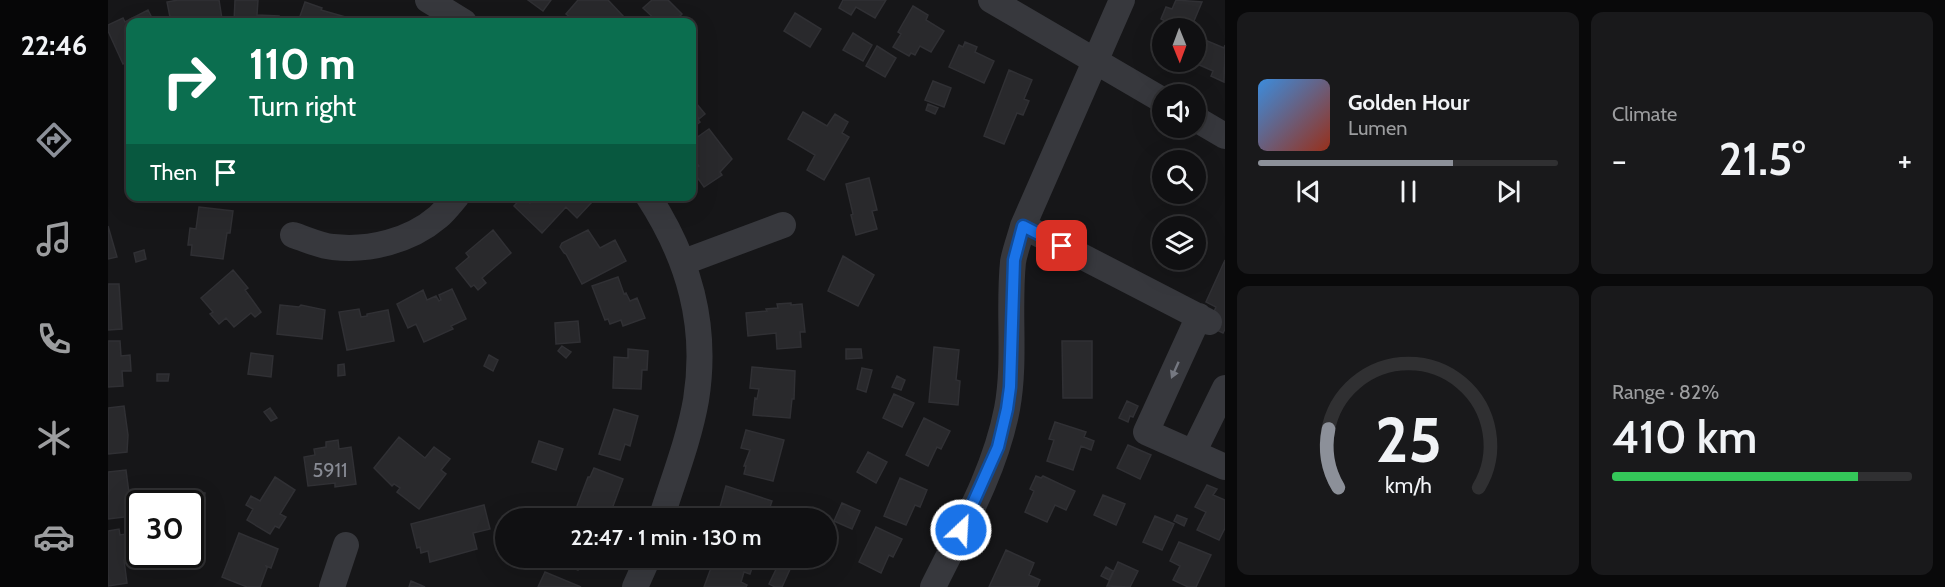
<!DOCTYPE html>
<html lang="en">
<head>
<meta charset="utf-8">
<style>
  body { margin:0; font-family:Cabin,sans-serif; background:#19191b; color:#f1f3f6; height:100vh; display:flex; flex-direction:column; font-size:22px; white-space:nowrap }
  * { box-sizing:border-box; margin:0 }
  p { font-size:20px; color:#9c9d9f }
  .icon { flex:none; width:33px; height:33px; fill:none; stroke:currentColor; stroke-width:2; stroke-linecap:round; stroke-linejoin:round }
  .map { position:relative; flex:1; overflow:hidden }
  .sheet { display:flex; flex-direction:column; gap:12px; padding:12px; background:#09090a; width:720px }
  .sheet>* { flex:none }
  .hud { position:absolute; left:18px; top:18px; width:570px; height:183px; border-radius:12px; box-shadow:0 6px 24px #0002,0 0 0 2px #303032; background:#0b6e4f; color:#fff; overflow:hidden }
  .needle { width:39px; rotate:179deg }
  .tools { position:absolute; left:1044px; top:18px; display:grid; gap:12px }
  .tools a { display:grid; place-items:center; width:54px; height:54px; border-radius:50%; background:#101012; box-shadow:0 6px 24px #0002,0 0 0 2px #303032; font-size:30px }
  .speed { position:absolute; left:18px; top:490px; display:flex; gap:12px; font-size:30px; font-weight:700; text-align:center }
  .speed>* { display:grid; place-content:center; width:78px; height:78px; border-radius:50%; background:#101012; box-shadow:0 6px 24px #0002,0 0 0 2px #303032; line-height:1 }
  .speed .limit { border:3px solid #111; border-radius:9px; background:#fff; color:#111 }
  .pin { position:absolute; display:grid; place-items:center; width:51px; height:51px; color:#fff; margin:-26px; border-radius:12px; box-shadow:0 3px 9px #0006 }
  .me { position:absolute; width:66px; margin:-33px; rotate:25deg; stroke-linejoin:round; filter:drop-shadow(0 0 4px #0008) }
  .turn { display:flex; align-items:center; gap:21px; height:126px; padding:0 24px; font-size:27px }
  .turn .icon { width:78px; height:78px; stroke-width:2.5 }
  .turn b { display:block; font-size:42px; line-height:51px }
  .then { display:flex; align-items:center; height:57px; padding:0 24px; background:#0003; gap:12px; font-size:22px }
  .big { font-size:45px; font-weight:600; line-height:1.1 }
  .sheet .tile { flex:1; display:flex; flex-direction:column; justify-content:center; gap:9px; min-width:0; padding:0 21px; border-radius:12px; background:#19191b }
  .sheet .dial { align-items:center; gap:0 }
  .dial svg { height:156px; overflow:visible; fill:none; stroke:#303032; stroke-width:7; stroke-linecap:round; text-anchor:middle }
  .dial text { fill:#f1f3f6; stroke:none }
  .song { display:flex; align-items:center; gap:18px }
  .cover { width:72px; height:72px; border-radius:9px; background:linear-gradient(135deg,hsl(210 70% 55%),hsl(10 70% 35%)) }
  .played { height:6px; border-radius:3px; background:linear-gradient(90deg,#8c9099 65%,#303032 65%) }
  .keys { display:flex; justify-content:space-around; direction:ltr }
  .heat { display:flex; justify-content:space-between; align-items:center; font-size:33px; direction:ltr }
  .charge { height:9px; border-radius:4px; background:linear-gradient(90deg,#34c759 82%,#303032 0) }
  .sheet .tiles { flex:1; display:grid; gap:12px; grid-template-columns:repeat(2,1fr) }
  .trip { position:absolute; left:387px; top:508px; width:342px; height:60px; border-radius:30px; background:#101012; box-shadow:0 6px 24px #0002,0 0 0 2px #303032; font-weight:600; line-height:60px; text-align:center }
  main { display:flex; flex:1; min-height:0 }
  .menu { display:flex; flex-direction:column; width:108px; justify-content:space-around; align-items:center; background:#060607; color:#9c9d9f }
  .menu .icon { width:42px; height:42px }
  .menu .active { color:#8c9099 }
  .menu b { font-size:27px; color:#f1f3f6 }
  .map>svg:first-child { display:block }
</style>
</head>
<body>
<main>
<nav class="menu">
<b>22:46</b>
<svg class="icon active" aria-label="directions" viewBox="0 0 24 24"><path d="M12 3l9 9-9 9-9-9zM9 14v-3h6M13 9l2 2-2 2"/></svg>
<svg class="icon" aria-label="music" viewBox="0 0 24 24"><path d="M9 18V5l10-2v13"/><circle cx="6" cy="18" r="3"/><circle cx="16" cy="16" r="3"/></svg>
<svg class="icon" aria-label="phone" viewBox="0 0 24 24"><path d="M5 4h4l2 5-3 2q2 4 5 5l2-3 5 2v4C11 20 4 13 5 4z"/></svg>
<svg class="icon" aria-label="climate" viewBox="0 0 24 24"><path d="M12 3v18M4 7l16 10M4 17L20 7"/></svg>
<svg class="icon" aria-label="car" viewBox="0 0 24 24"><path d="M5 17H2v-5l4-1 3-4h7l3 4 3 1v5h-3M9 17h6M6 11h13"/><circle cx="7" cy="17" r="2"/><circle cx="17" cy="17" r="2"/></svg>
</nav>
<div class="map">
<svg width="1117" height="587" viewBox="0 0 1117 587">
  <rect width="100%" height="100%" fill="#161618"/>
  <path fill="#29292c" stroke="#303034" stroke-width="1.5" d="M70 0H111L114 19 93 22H63L59 2Z
    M127 0H150L149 15 171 16 170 22H126Z
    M420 0H443L435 11Z
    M470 0H500L516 17 511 22H468L458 14Z
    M544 0H560L574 14 566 22H550L535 8Z
    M735 0H778L767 18 748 7 743 15 731 8Z
    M1068 0 1094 2 1083 28H1056L1059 22 1053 19 1058 7 1064 9Z
    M197 2 214 8 213 10 241 18 239 22H190Z
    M805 6 820 15 818 20 836 31 823 52 812 46 807 55 803 53 801 56 785 47 793 34 790 32Z
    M40 10 46 22H22V60L15 64 0 31V25L15 18 17 22Z
    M687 13 713 29 702 47 676 31Z
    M745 33 764 45 755 61 735 50Z
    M1097 40 1116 48 1117 45 1116 82 1103 76 1105 71 1087 63Z
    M857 42 869 47 867 52 886 61 876 83 841 67 851 45 855 47Z
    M769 46 788 58 777 77 758 66Z
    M901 70 924 80 916 99 921 101 915 115 909 113 896 144 876 136Z
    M825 81 843 88 836 107 817 100Z
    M588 103 597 114 591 119 584 109Z
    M820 104 830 108 827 114 818 110Z
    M584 111 592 122 584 128Z
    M695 112 719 126 727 114 740 122 734 133 741 137 716 180 699 170 707 155 680 139Z
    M601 129 624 159 612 172 614 175 596 187 584 170 591 166 586 160 588 159 586 154 584 155V141Z
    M761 178 769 210 764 211 769 229 748 235 743 215 745 214 738 184Z
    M415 196 422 203 426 196H478L484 202 469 218 458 207 434 233 406 206Z
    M91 207 125 211 122 233H119L115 259 83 255 84 245H80L82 228 88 229Z
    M0 226 9 257 0 259Z
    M385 230 403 253 374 278 378 283 370 290 366 285 363 287 348 268 361 257 358 253Z
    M480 230 492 248 507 240 518 261 474 284 458 254 456 253 452 247 454 243Z
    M36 250 38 259 28 262 26 253Z
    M735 256 766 275 750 306 720 291Z
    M1117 260V329L1115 333 1100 326 1108 307 1098 302Z
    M125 270 140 288 137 290 153 312 147 317 143 313 126 327 118 318 111 324 102 314 105 312 93 298Z
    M510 277 516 294 518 293 522 301 529 298 537 318 515 326 513 320 502 324 500 319 497 320 484 286Z
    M0 284H11L14 329 0 330Z
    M344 289 358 319 343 326 345 329 316 342 308 324 300 328 289 304 315 290 319 300 328 296 331 301 333 300 331 295Z
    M683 303V305L694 304 697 332H692L693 347 669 349 668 333 640 336 638 313 659 311 658 309 670 308 669 304Z
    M172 305 191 307 193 305 217 310 214 339 169 334Z
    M251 309 253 317 259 316V314L280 310 286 341 239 350 231 312Z
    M470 321 472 342 448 344 447 323Z
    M0 341H12L13 356 22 355 23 371H14L15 386 0 387Z
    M954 341H984V398H955Z
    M454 346 463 352 458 358 450 351Z
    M826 347 851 350 848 380 852 381 850 405 821 402Z
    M520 349 540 351 539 370H534L533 389 505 388 506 357 520 358Z
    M738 349H753L754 358 738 359Z
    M143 353 165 356 163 377 140 374Z
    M381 355 390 360 385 371 376 366Z
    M236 364 237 375 230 376V365Z
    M644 367 687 371 686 399H684L682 418 645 415 647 398 649 399 651 389 642 388Z
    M754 368 764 370 758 392 749 389Z
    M49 374H61L60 381H49Z
    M789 376 797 380 793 390 784 387Z
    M786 394 806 403 794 427 775 418Z
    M1019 401 1030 406 1025 417 1022 416 1020 422 1011 418Z
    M16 406 20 435 19 452 0 454V408Z
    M162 408 169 418 163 421 156 412Z
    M506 409 530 416 522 446 517 444 512 460 491 454Z
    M816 418 842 431 833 449 829 447 820 466 798 455Z
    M947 422 978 432 976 437 986 441 983 450 973 446 965 470 939 461 946 440 941 439Z
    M638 430 676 440 665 481 636 474 638 466H636L642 450 633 448Z
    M291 437 317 458 326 447 342 459 333 470 338 474 311 509 289 492 292 488 286 484 284 486 266 468Z
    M230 440 231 449 243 447 248 484 227 487V483L200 486 196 457 207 455 206 449 218 447V442Z
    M431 441 455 449 448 470 424 462Z
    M1020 445 1043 455 1032 479 1009 468Z
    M760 452 779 462 768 483 749 472Z
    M486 468 515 479 501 517 469 506 480 477H482Z
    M18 470 24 516 0 519V472Z
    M928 476 933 478 935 476 967 491 958 510 947 505 939 522 917 512 926 491 922 489Z
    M167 477 187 490 172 514 178 517 171 528 167 526 162 534 139 520 145 509 138 505 143 496 152 501Z
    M792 478 819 490 812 507 807 505 798 525 776 516Z
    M1099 485 1109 489 1105 495 1117 500V528L1111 540 1089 530 1098 512 1087 507Z
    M618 486 664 501 658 519H627L629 513 612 507Z
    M87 491 97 493 95 502 85 500Z
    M995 495 1017 504 1008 525 986 515Z
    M734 503 752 511 744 529 726 521Z
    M376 505 382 529 365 533 369 549 322 562 320 551 313 553 312 547 309 548 303 524Z
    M1069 515 1079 519 1076 526 1066 521Z
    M1047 516 1066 524 1054 550 1035 542Z
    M768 527 794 539 785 557 781 555 773 573 751 562Z
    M11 529 12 535 31 532 32 555H33L16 560 19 583 0 586V531Z
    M131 533 170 549 163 568 158 566 159 568 152 587H139L114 577Z
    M1071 542 1103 555 1088 587H1080L1065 580 1072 566 1062 561Z
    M898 550 926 563 921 575 932 580 929 587H881Z
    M446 558H474L470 570 445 560Z
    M597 558H634L646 562 642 574 636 572 633 582 639 585 638 587H596L603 568 594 565Z
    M672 561 683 567 674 587H667L661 584Z
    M1010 562 1030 571 1022 587 999 586Z
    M998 567 1005 571 1001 580 993 576Z
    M437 572 473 587H430Z
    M303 581 317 587H301Z"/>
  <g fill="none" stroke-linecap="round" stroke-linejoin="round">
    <path stroke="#37383d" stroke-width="26" d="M320 0 356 22
      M883 0 1054 100
      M1088 119 1117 136
      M540 196C581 259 600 325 588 400 581 440 565 480 553 519
      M915 226 1101 322
      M185 235C198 239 212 246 225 247 261 251 302 241 330 217 337 211 343 203 349 196
      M576 262 675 225
      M1091 316 1038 432 1117 467
      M1085 453 1117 388
      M224 587 238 545
      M527 587 540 558
      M825 587C853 530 887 472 899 409 908 361 900 310 905 262 907 250 912 238 915 226L1014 0"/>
  </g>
  <defs><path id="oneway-solid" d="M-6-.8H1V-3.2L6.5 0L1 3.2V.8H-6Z" transform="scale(1.5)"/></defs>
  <use fill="#757881" href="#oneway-solid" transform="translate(1067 370) rotate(114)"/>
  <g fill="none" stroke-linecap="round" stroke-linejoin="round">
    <defs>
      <path id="route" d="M853 530 890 447 899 409 902 387 906 260 915 226 954 246"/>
    </defs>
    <use href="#route" stroke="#114b97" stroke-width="15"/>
    <use href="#route" stroke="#1a73e8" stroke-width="10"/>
  </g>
  <g text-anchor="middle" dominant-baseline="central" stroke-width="6" stroke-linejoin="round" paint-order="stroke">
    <g font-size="20" fill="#888b94">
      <text x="222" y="470">5911</text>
    </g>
  </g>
</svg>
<div class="tools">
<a><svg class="needle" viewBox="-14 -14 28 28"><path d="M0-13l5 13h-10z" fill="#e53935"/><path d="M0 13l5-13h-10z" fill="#9c9d9f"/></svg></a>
<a><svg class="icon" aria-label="sound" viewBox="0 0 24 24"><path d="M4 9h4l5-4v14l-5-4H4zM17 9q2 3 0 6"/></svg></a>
<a><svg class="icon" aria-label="search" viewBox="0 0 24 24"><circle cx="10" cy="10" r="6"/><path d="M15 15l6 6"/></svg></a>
<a><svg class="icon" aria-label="layers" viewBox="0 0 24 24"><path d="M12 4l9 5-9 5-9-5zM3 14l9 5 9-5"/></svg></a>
</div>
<div class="speed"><div class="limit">30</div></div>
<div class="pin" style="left:954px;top:246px;background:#d93025"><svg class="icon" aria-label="arrive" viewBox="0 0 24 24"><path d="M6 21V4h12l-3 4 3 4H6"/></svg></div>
<svg class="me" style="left:853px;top:530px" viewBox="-20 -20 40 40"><circle r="17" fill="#1a73e8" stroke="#fff" stroke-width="3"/><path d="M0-11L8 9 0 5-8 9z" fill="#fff"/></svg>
<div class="trip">22:47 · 1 min · 130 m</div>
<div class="hud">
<div class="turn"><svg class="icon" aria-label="right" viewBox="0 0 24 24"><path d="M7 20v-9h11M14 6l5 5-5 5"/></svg><div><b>110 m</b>Turn right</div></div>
<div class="then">Then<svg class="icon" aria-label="arrive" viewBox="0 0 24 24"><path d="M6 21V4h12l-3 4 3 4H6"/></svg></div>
</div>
</div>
<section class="sheet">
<div class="tiles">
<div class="tile">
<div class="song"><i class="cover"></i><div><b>Golden Hour</b><p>Lumen</p></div></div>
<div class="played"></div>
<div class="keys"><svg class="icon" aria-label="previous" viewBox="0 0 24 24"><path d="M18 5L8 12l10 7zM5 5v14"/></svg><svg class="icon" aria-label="pause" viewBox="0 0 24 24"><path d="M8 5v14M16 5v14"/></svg><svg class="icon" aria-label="next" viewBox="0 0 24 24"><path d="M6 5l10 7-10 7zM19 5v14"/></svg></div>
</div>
<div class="tile"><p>Climate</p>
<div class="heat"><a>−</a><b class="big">21.5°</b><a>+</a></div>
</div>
<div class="tile dial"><svg viewBox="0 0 100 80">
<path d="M14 69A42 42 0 1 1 86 69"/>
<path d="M14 69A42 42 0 0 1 9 39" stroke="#8c9099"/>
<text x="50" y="56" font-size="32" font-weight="700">25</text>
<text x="50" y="72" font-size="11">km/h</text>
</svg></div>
<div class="tile"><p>Range · 82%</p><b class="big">410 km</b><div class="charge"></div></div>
</div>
</section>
</main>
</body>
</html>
